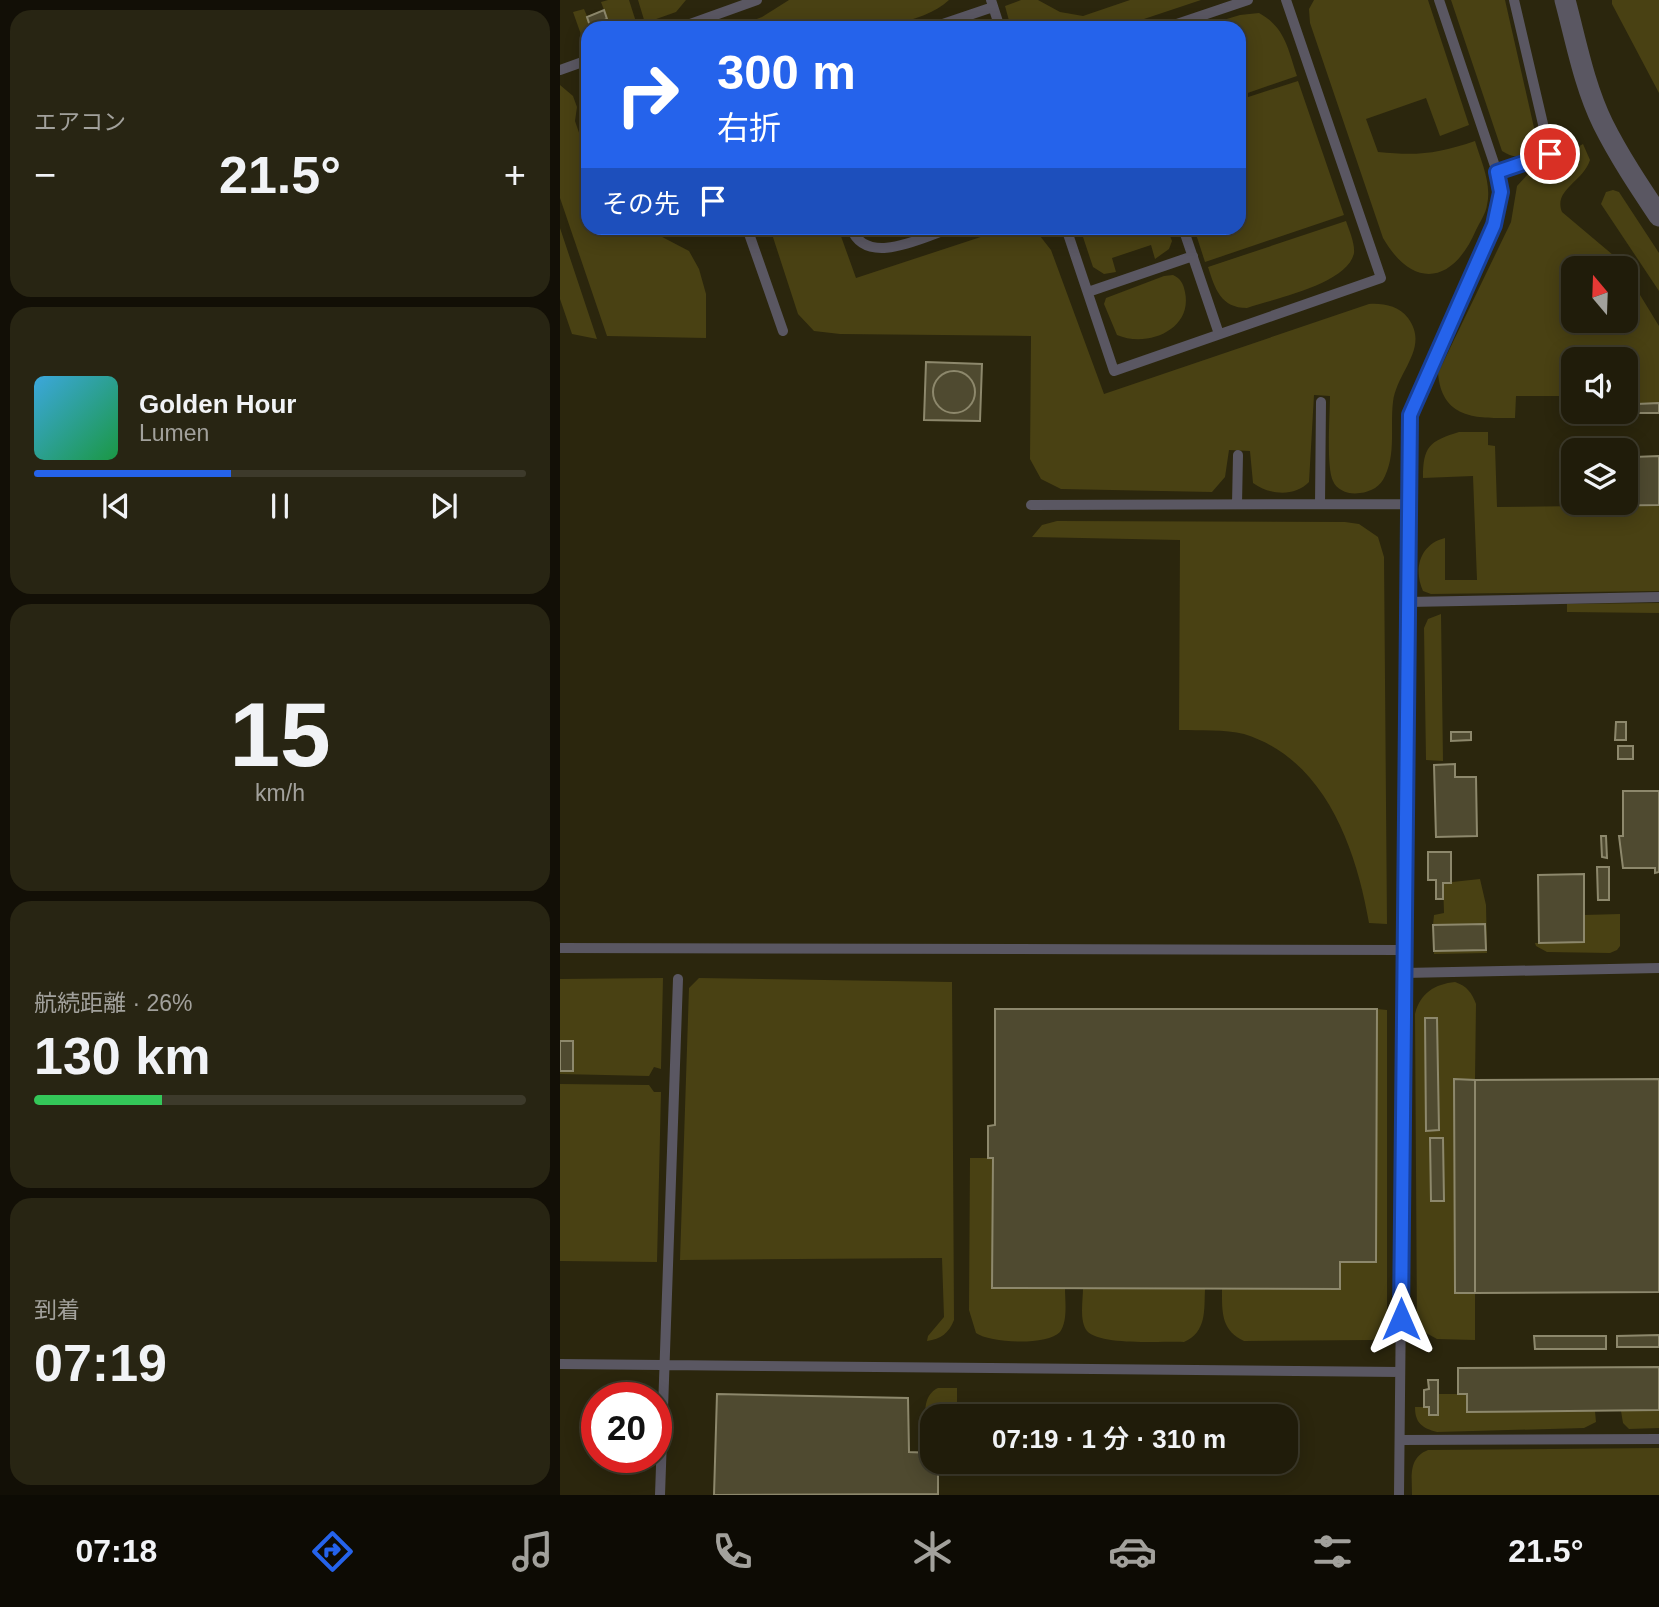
<!DOCTYPE html>
<html lang="ja">
<head>
<meta charset="utf-8">
<style>
  body { margin:0; font-family:Arial,"Noto Sans JP",sans-serif; background:#282513; color:#f1f3f6; height:100vh; display:flex; flex-direction:column; font-size:26px; white-space:nowrap }
  * { box-sizing:border-box; margin:0 }
  p { font-size:23px; color:#a2a19c }
  .icon { flex:none; width:38px; height:38px; fill:none; stroke:currentColor; stroke-width:2; stroke-linecap:round; stroke-linejoin:round }
  .map { position:relative; flex:1; overflow:hidden }
  .sheet { display:flex; flex-direction:column; gap:10px; padding:10px; background:#120f06; width:560px }
  .sheet>* { flex:none }
  .banner { position:absolute; left:21px; top:21px; width:665px; height:214px; border-radius:21px; box-shadow:0 4px 18px #0003,0 0 0 2px #3d3a2b; background:#2563eb; color:#fff; overflow:hidden }
  .needle { width:46px; rotate:341deg }
  .controls { position:absolute; left:1001px; top:256px; display:grid; gap:14px }
  .controls a { display:grid; place-items:center; width:77px; height:77px; border-radius:14px; background:#201c0a; box-shadow:0 4px 18px #0003,0 0 0 2px #3d3a2b; font-size:35px }
  .speed { position:absolute; left:21px; top:1382px; display:flex; gap:14px; font-size:35px; font-weight:700; text-align:center }
  .speed>* { display:grid; place-content:center; width:91px; height:91px; border-radius:50%; background:#201c0a; box-shadow:0 4px 18px #0003,0 0 0 2px #3d3a2b; line-height:1 }
  .speed .limit { border:10px solid #d22; background:#fff; color:#111 }
  .pin { position:absolute; display:grid; place-items:center; width:60px; height:60px; color:#fff; margin:-30px; border:4px solid #fff; border-radius:50%; box-shadow:0 2px 7px #0007 }
  .me { position:absolute; width:77px; margin:-38px; rotate:0deg; stroke-linejoin:round; filter:drop-shadow(0 0 5px #0008) }
  .turn { display:flex; align-items:center; gap:24px; height:147px; padding:0 21px; font-size:32px }
  .turn .icon { width:91px; height:91px; stroke-width:2.5 }
  .turn b { display:block; font-size:49px; line-height:60px }
  .then { display:flex; align-items:center; height:66px; padding:0 21px; background:#0003; gap:14px; font-size:26px }
  .big { font-size:52px; font-weight:600; line-height:1.1 }
  .sheet .widget { flex:1; display:flex; flex-direction:column; justify-content:center; gap:10px; min-width:0; padding:0 24px; border-radius:21px; background:#282513 }
  .sheet .dial { align-items:center; gap:0 }
  .dial b { font-size:91px; line-height:1 }
  .song { display:flex; align-items:center; gap:21px }
  .cover { width:84px; height:84px; border-radius:10px; background:linear-gradient(135deg,hsl(200 70% 55%),hsl(140 70% 35%)) }
  .played { height:7px; border-radius:4px; background:linear-gradient(90deg,#2563eb 40%,#3d3a2b 40%) }
  .keys { display:flex; justify-content:space-around; direction:ltr }
  .heat { display:flex; justify-content:space-between; align-items:center; font-size:38px; direction:ltr }
  .charge { height:10px; border-radius:5px; background:linear-gradient(90deg,#34c759 26%,#3d3a2b 0) }
  .trip { position:absolute; left:360px; top:1404px; width:378px; height:70px; border-radius:21px; background:#201c0a; box-shadow:0 4px 18px #0003,0 0 0 2px #3d3a2b; font-weight:600; line-height:70px; text-align:center }
  .menu { display:flex; height:112px; justify-content:space-around; align-items:center; background:#0d0b04; color:#a2a19c }
  .menu .icon { width:49px; height:49px }
  .menu .current { color:#2563eb }
  .menu b { font-size:32px; color:#f1f3f6 }
  main { display:flex; flex:1; min-height:0 }
  .map>svg:first-child { display:block }
</style>
</head>
<body>
<main>
<section class="sheet">
<div class="widget"><p>エアコン</p>
<div class="heat"><a>−</a><b class="big">21.5°</b><a>+</a></div>
</div>
<div class="widget">
<div class="song"><i class="cover"></i><div><b>Golden Hour</b><p>Lumen</p></div></div>
<div class="played"></div>
<div class="keys"><svg class="icon" aria-label="previous" viewBox="0 0 24 24"><path d="M18 5L8 12l10 7zM5 5v14"/></svg><svg class="icon" aria-label="pause" viewBox="0 0 24 24"><path d="M8 5v14M16 5v14"/></svg><svg class="icon" aria-label="next" viewBox="0 0 24 24"><path d="M6 5l10 7-10 7zM19 5v14"/></svg></div>
</div>
<div class="widget dial"><b>15</b><p>km/h</p></div>
<div class="widget"><p>航続距離 · 26%</p><b class="big">130 km</b><div class="charge"></div></div>
<div class="widget"><p>到着</p><b class="big">07:19</b></div>
</section>
<div class="map">
<svg width="1099" height="1495" viewBox="0 0 1099 1495">
  <rect width="100%" height="100%" fill="#2b260d"/>
  <path fill="#494113" d="M48 0H69L77 25 68 28H28V42L24 43 13 12 24 9 27 16 44 10 41 2Z
    M78 0H126L116 12 85 23Z
    M229 0H389C346 40 229 28 173 28L202 17Z
    M461 0H478L500 12 523 16 570 0H641L557 28H451L445 6Z
    M754 0H868L909 125 880 136 866 98 806 119 818 152C857 156 877 154 915 141 921 161 932 184 927 205 926 213 920 222 916 230 893 284 853 290 823 238L750 23 749 9Z
    M891 0H945L975 132 972 151C960 158 953 158 942 151Z
    M1052 0H1099V93L1052 4Z
    M699 13C725 27 728 49 737 76L679 96V28H637L680 15Z
    M738 81 784 215 645 262 634 228H679V100Z
    M0 85 13 96 17 107 15 121 28 159V228H85L129 251 139 269 146 294V338L47 336 0 198Z
    M1023 144 1030 160C1023 182 993 190 1002 212L1053 255 1063 268H1013V320H1066V272L1099 326V403L1077 404V396H1066V359H1013V396H956L955 418C919 418 882 421 878 373L951 222 957 186 968 174 983 167 992 176 1006 166 1005 154Z
    M1053 190 1059 192 1099 253V291L1041 204 1046 192Z
    M786 221C789 230 795 243 794 253 788 284 713 299 687 308 661 308 655 289 648 267Z
    M0 228 37 339 12 334 0 299Z
    M210 228H278L296 278 442 230 469 229 480 236 491 250 544 394 809 304C823 303 839 306 848 318 870 348 837 371 833 402 830 426 836 453 825 476 821 486 811 492 800 493 790 495 777 491 773 481 766 467 770 414 770 396L754 395 749 482C735 497 709 495 693 483L690 451 669 450 665 477 652 492 501 489 481 479 470 459 471 336 280 334 254 331 238 314Z
    M520 228H607L612 241 609 249 595 259 591 245 552 258 556 272 544 274 533 267Z
    M613 275C621 279 623 283 625 292 633 330 587 348 557 335L544 304 546 298 604 276Z
    M899 432H928V445L935 446 937 507 1099 505V591L871 594 863 591C853 569 860 544 885 538V580H917L913 476 863 478C863 447 869 441 899 432Z
    M497 521 785 522 799 524 818 537 824 557 827 924 809 923C796 848 765 759 684 734 665 729 640 731 619 730L620 540 472 537 482 525Z
    M1099 603V613L1007 612V604Z
    M881 614 883 761 866 760 864 628 868 619Z
    M920 879 926 905 927 953 874 954V951L926 950 925 924 873 925 874 915 884 913 883 883Z
    M1060 914V946L1057 950 1050 953 987 952 976 946 975 943 1024 942V915Z
    M103 978 101 1069 94 1067 89 1076 0 1074V979Z
    M139 978 392 982 394 1320C389 1333 381 1339 367 1341L368 1336 384 1317 382 1258 120 1260 129 988Z
    M895 982C907 986 912 993 916 1004L915 1080H894L895 1293H915V1340L877 1339 857 1328 855 1014C860 993 875 984 895 982Z
    M817 1009 827 1010V1327L820 1338 812 1340 684 1341C661 1330 662 1312 662 1289H780V1262H816Z
    M0 1084 89 1085 94 1092H101L97 1262 0 1261Z
    M410 1158H433L432 1288H505C505 1301 508 1321 500 1332 487 1346 430 1343 416 1333L409 1310Z
    M523 1288 645 1289C644 1310 647 1332 624 1342 604 1341 540 1346 527 1331 519 1321 523 1300 523 1288Z
    M378 1388H397V1416H373V1433H365C366 1417 361 1396 378 1388Z
    M878 1394H907L908 1412 1035 1411 1036 1422 1024 1428 877 1432C862 1428 855 1423 855 1407H869V1415H878Z
    M1099 1410V1428L1069 1429 1063 1423 1061 1411Z
    M1099 1448V1495H852C852 1476 848 1458 868 1450Z"/>
  <path fill="#4f4a30" stroke="#8d886c" stroke-width="2" d="M44 10 47 19 30 26 27 17Z
    M366 362 422 364 420 421 364 420Z
    M373 392a21 21 0 1 1 42 0a21 21 0 1 1-42 0Z
    M1099 403V413H1078L1077 404Z
    M1062 442H1074V457L1099 456V505L1017 506V502H1066V450H1062Z
    M1001 457H1013V484H1001Z
    M1056 722H1066V740H1055Z
    M891 732H911V740L891 741Z
    M1058 746H1073V759H1058Z
    M895 764V777H916L917 836 876 837 874 765Z
    M1063 791H1099V872L1095 873V868H1063L1059 836H1063Z
    M1041 836H1046L1047 858 1042 857Z
    M868 852H891V883H883V899H876V880H868Z
    M1037 867H1049V900H1038Z
    M1024 874V942L979 943 978 875Z
    M925 924 926 950 874 951 873 925Z
    M435 1009H817L816 1262H780V1289L432 1288 433 1158H428V1126L435 1125Z
    M865 1018H877L879 1130 866 1131Z
    M0 1041H13V1071H0Z
    M894 1079 915 1080V1293H895Z
    M1099 1079V1292L915 1293V1080Z
    M870 1138H883L884 1201H871Z
    M1099 1335V1347H1057V1336Z
    M974 1336H1046V1349H975Z
    M1099 1367V1410L907 1412V1394H898V1368Z
    M868 1380H878V1415H869V1407H864V1390L869 1389Z
    M157 1394 348 1398 349 1452 373 1453V1461H378V1494L154 1495Z"/>
  <g fill="none" stroke-linecap="round" stroke-linejoin="round">
    <path stroke="#5a5762" stroke-width="10" d="M431 0 440 28
      M119 28 197 0
      M371 28 433 7
      M605 28 688 0
      M0 70 28 60
      M937 172 990 154 954 0
      M187 228 223 331
      M291 228C306 268 363 237 391 228
      M506 228 554 371 821 278 726 0
      M623 228 659 334
      M528 292 633 256
      M677 504 678 455
      M760 504 761 402
      M471 505 849 504
      M848 602 1099 597
      M0 948 845 950
      M844 973 1099 968
      M0 1364 840 1372
      M840 1440 1099 1439
      M100 1495 118 979
      M839 1495 850 415 934 225C940 206 940 192 937 172L879 0"/>
    <path stroke="#5a5762" stroke-width="21" d="M1005 0C1016 41 1024 85 1043 124 1059 156 1079 186 1099 216"/>
  </g>
  <g fill="none" stroke-linecap="round" stroke-linejoin="round">
    <defs>
      <path id="route" d="M841 1319 850 415 934 225 941 192 937 172 990 154"/>
    </defs>
    <use href="#route" stroke="#184099" stroke-width="18"/>
    <use href="#route" stroke="#2563eb" stroke-width="12"/>
  </g>
</svg>
<div class="controls">
<a><svg class="needle" viewBox="-14 -14 28 28"><path d="M0-13l5 13h-10z" fill="#e53935"/><path d="M0 13l5-13h-10z" fill="#a2a19c"/></svg></a>
<a><svg class="icon" aria-label="sound" viewBox="0 0 24 24"><path d="M4 9h4l5-4v14l-5-4H4zM17 9q2 3 0 6"/></svg></a>
<a><svg class="icon" aria-label="layers" viewBox="0 0 24 24"><path d="M12 4l9 5-9 5-9-5zM3 14l9 5 9-5"/></svg></a>
</div>
<div class="speed"><div class="limit">20</div></div>
<div class="pin" style="left:990px;top:154px;background:#d93025"><svg class="icon" aria-label="arrive" viewBox="0 0 24 24"><path d="M6 21V4h12l-3 4 3 4H6"/></svg></div>
<svg class="me" style="left:841px;top:1319px" viewBox="-20 -20 40 40"><path d="M0-17L14 15 0 8-14 15z" fill="#2563eb" stroke="#fff" stroke-width="4"/></svg>
<div class="trip">07:19 · 1 分 · 310 m</div>
<div class="banner">
<div class="turn"><svg class="icon" aria-label="right" viewBox="0 0 24 24"><path d="M7 20v-9h11M14 6l5 5-5 5"/></svg><div><b>300 m</b>右折</div></div>
<div class="then">その先<svg class="icon" aria-label="arrive" viewBox="0 0 24 24"><path d="M6 21V4h12l-3 4 3 4H6"/></svg></div>
</div>
</div>
</main>
<nav class="menu">
<b>07:18</b>
<svg class="icon current" aria-label="directions" viewBox="0 0 24 24"><path d="M12 3l9 9-9 9-9-9zM9 14v-3h6M13 9l2 2-2 2"/></svg>
<svg class="icon" aria-label="music" viewBox="0 0 24 24"><path d="M9 18V5l10-2v13"/><circle cx="6" cy="18" r="3"/><circle cx="16" cy="16" r="3"/></svg>
<svg class="icon" aria-label="phone" viewBox="0 0 24 24"><path d="M5 4h4l2 5-3 2q2 4 5 5l2-3 5 2v4C11 20 4 13 5 4z"/></svg>
<svg class="icon" aria-label="climate" viewBox="0 0 24 24"><path d="M12 3v18M4 7l16 10M4 17L20 7"/></svg>
<svg class="icon" aria-label="car" viewBox="0 0 24 24"><path d="M5 17H2v-5l4-1 3-4h7l3 4 3 1v5h-3M9 17h6M6 11h13"/><circle cx="7" cy="17" r="2"/><circle cx="17" cy="17" r="2"/></svg>
<svg class="icon" aria-label="filters" viewBox="0 0 24 24"><path d="M4 7h16M4 17h16"/><circle cx="9" cy="7" r="2"/><circle cx="15" cy="17" r="2"/></svg>
<b>21.5°</b>
</nav>
</body>
</html>
